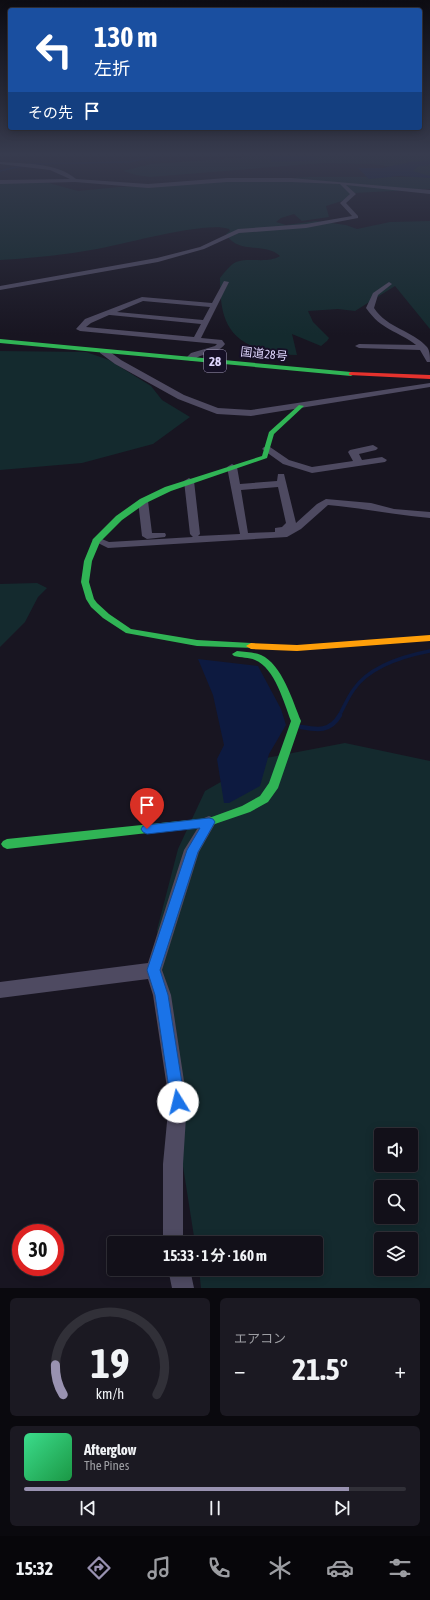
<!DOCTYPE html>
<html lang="ja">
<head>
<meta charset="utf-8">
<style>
  body { margin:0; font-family:"Asap Condensed","Noto Sans JP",sans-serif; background:#1b1922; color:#f1f3f6; height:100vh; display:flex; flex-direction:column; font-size:15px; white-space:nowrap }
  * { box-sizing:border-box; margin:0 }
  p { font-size:13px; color:#9c9da2 }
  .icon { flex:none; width:22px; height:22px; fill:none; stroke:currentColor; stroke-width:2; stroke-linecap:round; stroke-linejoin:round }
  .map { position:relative; height:1288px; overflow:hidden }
  .side { display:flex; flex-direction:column; gap:10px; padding:10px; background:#0a090e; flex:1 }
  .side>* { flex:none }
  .top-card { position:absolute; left:8px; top:8px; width:414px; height:122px; border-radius:4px; box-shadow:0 2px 10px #0003,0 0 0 1px #313038; background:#1a4fa0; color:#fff; overflow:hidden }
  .buttons { position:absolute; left:374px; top:1128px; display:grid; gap:8px }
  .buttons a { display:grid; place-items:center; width:44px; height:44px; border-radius:4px; background:#121019; box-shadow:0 2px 10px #0003,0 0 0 1px #313038; font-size:20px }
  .speed { position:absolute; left:12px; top:1224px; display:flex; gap:8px; font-size:20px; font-weight:700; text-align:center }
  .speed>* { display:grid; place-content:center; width:52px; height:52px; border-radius:50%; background:#121019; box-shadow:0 2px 10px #0003,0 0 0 1px #313038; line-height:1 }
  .speed .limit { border:6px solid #d22; background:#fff; color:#111 }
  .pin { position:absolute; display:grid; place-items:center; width:34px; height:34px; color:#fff; margin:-41px -17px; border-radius:50% 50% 50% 0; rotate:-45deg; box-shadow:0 0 4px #0007 }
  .pin .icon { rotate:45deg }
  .me { position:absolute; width:44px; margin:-22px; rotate:351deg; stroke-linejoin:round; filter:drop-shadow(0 0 3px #0008) }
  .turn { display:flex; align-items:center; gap:14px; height:84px; padding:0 20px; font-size:18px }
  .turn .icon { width:52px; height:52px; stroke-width:2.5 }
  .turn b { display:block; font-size:28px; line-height:34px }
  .then { display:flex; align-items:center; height:38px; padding:0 20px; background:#0003; gap:8px; font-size:15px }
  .big { font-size:30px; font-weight:700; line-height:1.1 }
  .side .widget { flex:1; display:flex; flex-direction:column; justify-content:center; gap:6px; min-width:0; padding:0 14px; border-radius:6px; background:#1b1922 }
  .side .dial { align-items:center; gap:0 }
  .dial svg { height:104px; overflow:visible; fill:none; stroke:#313038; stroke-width:7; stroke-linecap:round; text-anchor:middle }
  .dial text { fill:#f1f3f6; stroke:none }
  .song { display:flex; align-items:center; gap:12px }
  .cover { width:48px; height:48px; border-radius:6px; background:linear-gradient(135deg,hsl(150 70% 55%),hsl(140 70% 35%)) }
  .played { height:4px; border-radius:2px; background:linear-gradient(90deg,#9992b1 85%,#313038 85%) }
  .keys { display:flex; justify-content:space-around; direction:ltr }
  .heat { display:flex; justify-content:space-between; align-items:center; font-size:22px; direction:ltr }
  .side .tiles { flex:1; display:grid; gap:10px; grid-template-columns:1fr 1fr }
  .widget:last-child { grid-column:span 2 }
  .trip { position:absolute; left:107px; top:1236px; width:216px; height:40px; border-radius:4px; background:#121019; box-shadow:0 2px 10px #0003,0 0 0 1px #313038; font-weight:700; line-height:40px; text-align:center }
  .tabs { display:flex; height:64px; justify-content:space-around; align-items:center; background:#07060a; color:#9c9da2 }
  .tabs .icon { width:28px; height:28px }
  .tabs .active { color:#9992b1 }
  .tabs b { font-size:18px; color:#f1f3f6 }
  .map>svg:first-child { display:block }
</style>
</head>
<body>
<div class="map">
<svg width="430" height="1288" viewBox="0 0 430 1288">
  <rect width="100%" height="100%" fill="#181521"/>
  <path fill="#142a2e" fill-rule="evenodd" d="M247 155H430V189L354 193 342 201 326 206 329 217 302 221 294 214 281 218 276 222 286 225 316 221 346 225 357 229 390 222 430 221V329L395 286 355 311 338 309 308 311 313 322 329 338 327 341 321 346 292 334 297 355C284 355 272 353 260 349 224 338 220 311 220 278 224 273 230 265 236 262 250 257 267 264 280 256 265 242 238 255 226 234L230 231 229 229C205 221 126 244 97 249 65 255 33 258 0 260V182L38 180 78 191 119 187 309 177H412L402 168 372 164 323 163 150 177 136 175 123 171 151 164 239 158 249 156Z
    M0 351 86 352 109 360 151 386 162 400 190 417 153 444 82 463 0 470Z
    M37 583 47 588 38 597 25 622 0 647V584Z
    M345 743 430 761V1288H201L199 1269H316V1243H195L180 1147 157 930 178 849 205 791 261 759ZM381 1135H411V1165H381ZM381 1187H411V1217H381ZM381 1239H411V1269H381Z"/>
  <path fill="#0d1a40" d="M269 155H310L318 160 272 162Z
    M430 160V165L417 167 413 171 430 176V178L399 176 369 179 358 168H382L410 162Z
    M198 659 258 666 281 709 286 725 269 754 260 786 229 803H224L217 759 224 745 213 695Z"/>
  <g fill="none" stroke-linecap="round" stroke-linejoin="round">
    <path stroke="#0d1a40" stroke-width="1.5" d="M0 171 29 164 129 162 160 155"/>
    <path stroke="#0d1a40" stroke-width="3.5" d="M339 716C344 707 348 697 354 689 370 666 404 656 430 651"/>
    <path stroke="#0d1a40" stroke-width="4.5" d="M301 727C318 730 330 732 340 715"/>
    <path fill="#4e4a61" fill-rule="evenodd" d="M0 162C25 164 56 162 76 179L148 184 227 178H291L430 190V194L346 185 356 194 346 203 358 216V218L306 228 239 233 204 249 158 262 0 290V286L157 258 200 247 238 229 306 224 352 216 340 203 350 194 340 184 291 182H227L148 188 75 182 0 184V180L70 179 50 170 0 164Z
      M224 281 229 282 201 338 222 340 225 344C217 355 202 352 192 361L185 359 191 353 215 346 217 344 80 331 76 329 85 319 142 297 212 303ZM143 301 210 307 203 320 117 312ZM109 315H110L201 324 194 337 86 327 91 323Z
      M389 282 392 284 378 295 374 308C388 329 412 330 427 347 430 351 430 357 430 362H427L420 350 359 348 355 346 359 344 416 345C397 330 382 331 366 308L373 293Z
      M100 349H106L121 360 184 395 218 408 251 410 430 383V387L251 416 217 414 178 399 115 364 100 353Z
      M373 445 378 448 376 450 359 454 362 460 382 457 387 460 385 462 312 473 283 464 262 449 264 447H270L289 460 312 467 353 461 348 452 350 450Z
      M232 464 237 467 240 484 277 481 278 474H284L296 523 317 504 326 499 371 503 394 509 430 512V518C396 515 362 508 328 505L301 529 287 537 108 548 92 540 97 537 109 542 193 537 190 534 184 481 189 478 194 481 200 534 198 536 240 534 227 467ZM278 487 286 523 282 527 275 528V532L248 533 241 490Z
      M143 498 148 501 152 533H165L166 535 165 537 147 539 142 536 138 501Z
      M209 816 214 818 216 822 199 852 162 970 171 995 187 1101 183 1164V1243H163V1164L169 1101 153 995 148 979 0 998V982L148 963 184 850 204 818Z
      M168 1269H190L194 1288H172Z"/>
    <path fill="#30b455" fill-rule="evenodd" d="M0 339 351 372 354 374 351 376 0 343Z
      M299 405 304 406 274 434 267 458 171 491 146 503 122 520 100 542 92 561 89 582 94 599 97 603 109 614 131 629 197 640 251 643 254 644 256 646 254 648 197 646 126 633 103 618 91 607 86 599 81 582 84 561 93 539 116 516 140 499 165 487 262 456 269 432Z
      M237 651C245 652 254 652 261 655 282 664 293 702 301 721L278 788 268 802 250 812 209 826 7 849 3 847 1 844 3 841 7 839 209 818 242 806 260 796 269 783 291 721C284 703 275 668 255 660 249 657 241 658 234 656L232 654Z"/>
    <path fill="#ff9f0a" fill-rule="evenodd" d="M430 635V641L297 651 251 649 246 646 251 643 297 645Z"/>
    <path fill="#e5322d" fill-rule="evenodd" d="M351 372 430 375V379L349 375V373Z"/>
  </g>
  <linearGradient id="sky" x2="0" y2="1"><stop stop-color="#0d0c12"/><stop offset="0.46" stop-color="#373b4e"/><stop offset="1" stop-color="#373b4e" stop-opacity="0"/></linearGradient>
  <rect width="430" height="335" fill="url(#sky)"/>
  <path fill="#1a73e8" stroke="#114b97" d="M209 818 213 819 215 822 198 852 160 970 168 995 185 1102 183 1107 178 1109 173 1107 171 1102 155 995 147 970 187 850 200 828 147 834 143 832 141 829 143 826 147 825Z"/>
  <g text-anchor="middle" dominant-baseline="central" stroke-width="4" stroke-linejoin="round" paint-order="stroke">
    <g font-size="12" fill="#dfd6fe" stroke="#161026">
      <text transform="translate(264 354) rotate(6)">国道28号</text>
    </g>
    <rect fill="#161026" stroke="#a39bbd" stroke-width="1" x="204" y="350" width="22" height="22" rx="3"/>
    <g font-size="13" font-weight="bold" fill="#dfd6fe">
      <text x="215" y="361">28</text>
    </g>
  </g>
</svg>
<div class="buttons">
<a><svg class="icon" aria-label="sound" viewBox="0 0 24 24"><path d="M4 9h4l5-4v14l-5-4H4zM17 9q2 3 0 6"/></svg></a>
<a><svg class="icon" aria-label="search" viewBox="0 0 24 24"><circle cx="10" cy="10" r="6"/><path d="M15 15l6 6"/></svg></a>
<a><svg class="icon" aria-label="layers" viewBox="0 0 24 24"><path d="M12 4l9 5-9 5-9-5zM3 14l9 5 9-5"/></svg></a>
</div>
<div class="speed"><div class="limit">30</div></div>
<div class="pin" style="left:147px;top:829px;background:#d93025"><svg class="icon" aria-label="arrive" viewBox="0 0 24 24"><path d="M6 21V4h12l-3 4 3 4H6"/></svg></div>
<svg class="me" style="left:178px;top:1102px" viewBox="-20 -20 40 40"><circle r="19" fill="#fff"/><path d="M0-13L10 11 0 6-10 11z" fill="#1a73e8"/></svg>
<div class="trip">15:33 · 1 分 · 160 m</div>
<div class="top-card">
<div class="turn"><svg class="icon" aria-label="left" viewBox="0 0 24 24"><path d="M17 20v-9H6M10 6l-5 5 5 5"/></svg><div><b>130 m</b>左折</div></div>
<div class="then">その先<svg class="icon" aria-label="arrive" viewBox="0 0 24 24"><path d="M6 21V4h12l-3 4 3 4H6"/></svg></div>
</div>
</div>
<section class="side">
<div class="tiles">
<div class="widget dial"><svg viewBox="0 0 100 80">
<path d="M14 69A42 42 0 1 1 86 69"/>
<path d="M14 69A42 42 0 0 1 8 46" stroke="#9992b1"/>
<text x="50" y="56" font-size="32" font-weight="700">19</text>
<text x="50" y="72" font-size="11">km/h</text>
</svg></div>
<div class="widget"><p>エアコン</p>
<div class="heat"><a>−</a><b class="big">21.5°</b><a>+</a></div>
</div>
<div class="widget">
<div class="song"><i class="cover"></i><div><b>Afterglow</b><p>The Pines</p></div></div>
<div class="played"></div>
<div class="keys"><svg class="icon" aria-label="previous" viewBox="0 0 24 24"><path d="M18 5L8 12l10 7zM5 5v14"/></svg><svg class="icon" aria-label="pause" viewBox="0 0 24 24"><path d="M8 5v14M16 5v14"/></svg><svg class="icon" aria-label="next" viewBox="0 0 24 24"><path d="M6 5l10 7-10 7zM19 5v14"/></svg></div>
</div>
</div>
</section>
<nav class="tabs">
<b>15:32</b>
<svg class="icon active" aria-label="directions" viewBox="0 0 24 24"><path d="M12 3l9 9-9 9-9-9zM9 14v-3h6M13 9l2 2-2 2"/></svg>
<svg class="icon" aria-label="music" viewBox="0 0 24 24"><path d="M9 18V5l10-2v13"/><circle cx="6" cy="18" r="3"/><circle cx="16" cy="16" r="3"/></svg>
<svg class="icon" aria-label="phone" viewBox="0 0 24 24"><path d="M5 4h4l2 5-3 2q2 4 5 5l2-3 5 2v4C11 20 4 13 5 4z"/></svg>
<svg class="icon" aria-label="climate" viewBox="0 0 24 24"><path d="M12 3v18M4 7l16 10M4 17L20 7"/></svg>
<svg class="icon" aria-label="car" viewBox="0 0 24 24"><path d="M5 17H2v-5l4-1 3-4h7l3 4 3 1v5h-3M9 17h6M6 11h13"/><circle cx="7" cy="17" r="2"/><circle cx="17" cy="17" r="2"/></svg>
<svg class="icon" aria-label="filters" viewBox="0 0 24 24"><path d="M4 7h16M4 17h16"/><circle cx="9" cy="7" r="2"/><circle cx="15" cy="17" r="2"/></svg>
</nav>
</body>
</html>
